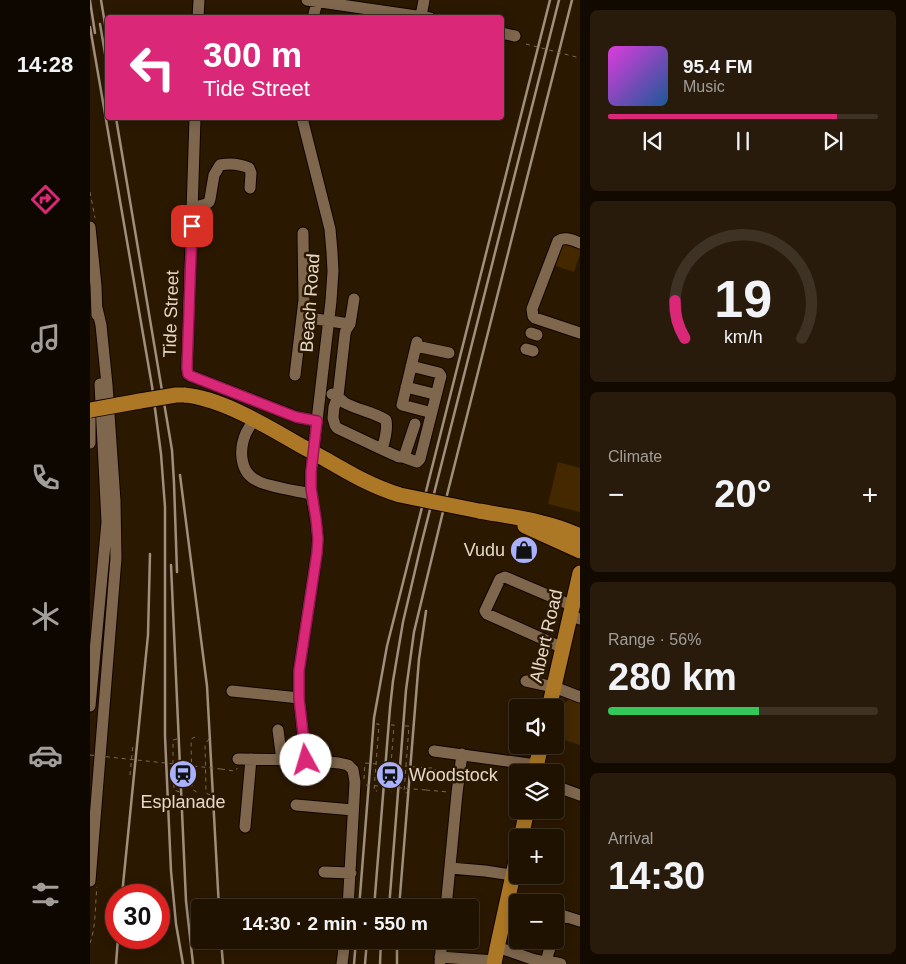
<!DOCTYPE html>
<html lang="en">
<head>
<meta charset="utf-8">
<style>
  body { margin:0; font-family:Helvetica,sans-serif; background:#281b0b; color:#f1f3f6; height:100vh; display:flex; flex-direction:column; font-size:19px; white-space:nowrap }
  * { box-sizing:border-box; margin:0 }
  p { font-size:16px; color:#a29e99 }
  .icon { flex:none; width:28px; height:28px; fill:none; stroke:currentColor; stroke-width:2; stroke-linecap:round; stroke-linejoin:round }
  .map { position:relative; flex:1; overflow:hidden }
  .drawer { display:flex; flex-direction:column; gap:10px; padding:10px; background:#120a01; width:326px }
  .drawer>* { flex:none }
  .top-card { position:absolute; left:15px; top:15px; width:399px; height:105px; border-radius:5px; box-shadow:0 2px 12px #0003,0 0 0 1px #3d3223; background:#db2777; color:#fff; overflow:hidden }
  .buttons { position:absolute; left:419px; top:699px; display:grid; gap:10px }
  .buttons a { display:grid; place-items:center; width:55px; height:55px; border-radius:5px; background:#201201; box-shadow:0 2px 12px #0003,0 0 0 1px #3d3223; font-size:25px }
  .speed { position:absolute; left:15px; top:884px; display:flex; gap:10px; font-size:25px; font-weight:700; text-align:center }
  .speed>* { display:grid; place-content:center; width:65px; height:65px; border-radius:50%; background:#201201; box-shadow:0 2px 12px #0003,0 0 0 1px #3d3223; line-height:1 }
  .speed .limit { border:8px solid #d22; background:#fff; color:#111 }
  .pin { position:absolute; display:grid; place-items:center; width:42px; height:42px; color:#fff; margin:-21px; border-radius:10px; box-shadow:0 2px 8px #0006 }
  .me { position:absolute; width:55px; margin:-28px; rotate:354deg; stroke-linejoin:round; filter:drop-shadow(0 0 4px #0008) }
  .turn { display:flex; align-items:center; gap:18px; height:105px; padding:0 15px; font-size:22px }
  .turn .icon { width:65px; height:65px; stroke-width:2.5 }
  .turn b { display:block; font-size:35px; line-height:42px }
  .big { font-size:38px; font-weight:700; line-height:1.1 }
  .drawer .tile { flex:1; display:flex; flex-direction:column; justify-content:center; gap:8px; min-width:0; padding:0 18px; border-radius:8px; background:#281b0b }
  .drawer .dial { align-items:center; gap:0 }
  .dial svg { height:130px; overflow:visible; fill:none; stroke:#3d3223; stroke-width:7; stroke-linecap:round; text-anchor:middle }
  .dial text { fill:#f1f3f6; stroke:none }
  .song { display:flex; align-items:center; gap:15px }
  .cover { width:60px; height:60px; border-radius:8px; background:linear-gradient(135deg,hsl(300 70% 55%),hsl(210 70% 35%)) }
  .played { height:5px; border-radius:2px; background:linear-gradient(90deg,#db2777 85%,#3d3223 85%) }
  .keys { display:flex; justify-content:space-around; direction:ltr }
  .heat { display:flex; justify-content:space-between; align-items:center; font-size:28px; direction:ltr }
  .charge { height:8px; border-radius:4px; background:linear-gradient(90deg,#34c759 56%,#3d3223 0) }
  .trip { position:absolute; left:101px; top:899px; width:288px; height:50px; border-radius:5px; background:#201201; box-shadow:0 2px 12px #0003,0 0 0 1px #3d3223; font-weight:700; line-height:50px; text-align:center }
  main { display:flex; flex:1; min-height:0 }
  .menu { display:flex; flex-direction:column; width:90px; justify-content:space-around; align-items:center; background:#0d0700; color:#a29e99 }
  .menu .icon { width:35px; height:35px }
  .menu .selected { color:#db2777 }
  .menu b { font-size:22px; color:#f1f3f6 }
  .map>svg:first-child { display:block }
</style>
</head>
<body>
<main>
<nav class="menu">
<b>14:28</b>
<svg class="icon selected" aria-label="directions" viewBox="0 0 24 24"><path d="M12 3l9 9-9 9-9-9zM9 14v-3h6M13 9l2 2-2 2"/></svg>
<svg class="icon" aria-label="music" viewBox="0 0 24 24"><path d="M9 18V5l10-2v13"/><circle cx="6" cy="18" r="3"/><circle cx="16" cy="16" r="3"/></svg>
<svg class="icon" aria-label="phone" viewBox="0 0 24 24"><path d="M5 4h4l2 5-3 2q2 4 5 5l2-3 5 2v4C11 20 4 13 5 4z"/></svg>
<svg class="icon" aria-label="climate" viewBox="0 0 24 24"><path d="M12 3v18M4 7l16 10M4 17L20 7"/></svg>
<svg class="icon" aria-label="car" viewBox="0 0 24 24"><path d="M5 17H2v-5l4-1 3-4h7l3 4 3 1v5h-3M9 17h6M6 11h13"/><circle cx="7" cy="17" r="2"/><circle cx="17" cy="17" r="2"/></svg>
<svg class="icon" aria-label="filters" viewBox="0 0 24 24"><path d="M4 7h16M4 17h16"/><circle cx="9" cy="7" r="2"/><circle cx="15" cy="17" r="2"/></svg>
</nav>
<div class="map">
<svg width="490" height="964" viewBox="0 0 490 964">
  <rect width="100%" height="100%" fill="#2b1801"/>
  <path fill="#442800" d="M474 242 490 246V254L484 272 463 265 470 244Z
    M468 462 490 468V512L458 504Z
    M480 698 490 702V745L467 738 469 727 468 726 473 705Z"/>
  <g fill="none" stroke-linecap="round" stroke-linejoin="round">
    <defs>
      <path id="minor" d="M217 0 340 18
        M331 16 334 0
        M108 18 109 0
        M223 18 227 2
        M411 33 425 36
        M105 118 97 368 98 374 101 376 206 417 227 421
        M212 118 240 229 242 252 243 271 241 301 221 472V494L226 519 228 539 227 553 209 671V698L216 760
        M102 208 116 204 119 202 120 199 124 175 130 165C140 163 150 164 159 168L161 173 160 188
        M0 227 6 286 7 315
        M490 243C482 240 475 236 468 241L442 309 443 316 445 318 490 333
        M264 299 260 324 256 330 255 334 248 396 244 407 243 418 245 425 247 428 300 453 309 457H313L315 454 325 424
        M212 317 260 324
        M441 333 447 335
        M327 342 312 405 335 411
        M326 346 359 353
        M436 349 443 351
        M205 375 214 300 213 233
        M316 387 340 393
        M242 394C249 396 250 400 255 403 268 410 283 412 296 420 298 430 295 440 292 449
        M0 418V443
        M164 420C161 424 158 429 156 433 149 449 149 473 168 481 171 483 175 484 179 485 193 489 207 491 221 494
        M313 457 327 462 330 459 351 376 349 373 321 366
        M480 616 490 619
        M473 648 397 614 395 611 410 579 415 577 483 606
        M436 681 464 687 490 697
        M142 691 209 698
        M0 706 17 522 10 384
        M188 730 192 760
        M344 751 446 765
        M148 759 216 760 249 763 258 765 263 770 265 782 258 908
        M465 786 490 795
        M206 805 263 810
        M155 827 161 759
        M360 868 395 871 422 875
        M234 872 261 873
        M0 881 26 558 25 501 17 385 11 325 7 308
        M418 897 434 902
        M356 908 367 793 372 754
        M465 913 490 921
        M465 934 472 915
        M407 948C421 950 433 957 446 960 454 963 463 961 471 964
        M350 957 405 961
        M457 961 458 954 463 940
        M350 962 352 940
        M252 964 255 940"/>
      <path id="major" d="M94 395C133 398 181 429 215 448
        M28 405 50 401
        M235 459C259 473 283 487 310 495
        M389 511C422 517 459 521 490 536
        M435 526 490 551
        M459 708 490 573
        M445 772 451 745
        M431 838 437 810
        M404 964 407 948 428 852"/>
    </defs>
    <use href="#minor" stroke="#120300" stroke-width="13"/>
    <use href="#major" stroke="#120300" stroke-width="17"/>
    <path stroke="#786854" stroke-width="1" stroke-dasharray="4 4" stroke-linecap="butt" d="M0 192 5 218
      M286 724H289L284 791H287
      M301 725H304L299 791 302 792
      M315 726H319L314 792 317 793
      M105 737 101 739 102 789 108 793
      M87 739 83 740V764L84 790 90 792
      M119 739 115 744 116 793 122 796
      M338 768H345L344 780 360 781
      M131 769 144 771 147 769V768
      M40 775 43 744
      M274 779 275 763
      M336 790 358 792
      M0 943C6 928 5 904 7 887"/>
    <use href="#minor" stroke="#7e674d" stroke-width="11"/>
    <use href="#major" stroke="#ad7825" stroke-width="15"/>
    <path stroke="#9f8f7e" stroke-width="2.5" d="M11 0 16 30
      M0 1 5 33
      M10 24 18 71
      M0 27 62 386 71 454 75 507V736L81 871 86 924 93 964
      M26 118 82 450 84 483 87 572
      M90 475 117 686 129 908
      M81 565 96 901 103 964
      M32 895 58 635 60 554
      M269 908 284 718 297 646 460 0
      M284 908 300 708 303 681 313 622 331 545 469 0
      M299 908 316 690 324 632 357 495 482 0
      M309 908 329 659 336 611
      M131 940 133 964
      M26 964 28 938
      M264 964 266 940
      M275 964 277 940
      M290 964 291 940
      M307 964V940"/>
    <defs>
      <path id="major-bridge" d="M50 401 86 395H94
        M0 410 28 405
        M215 448 235 459
        M310 495 389 511"/>
    </defs>
    <use href="#major-bridge" stroke="#120300" stroke-width="17" stroke-linecap="butt"/>
    <path stroke="#786854" stroke-width="1" stroke-dasharray="4 4" stroke-linecap="butt" d="M436 44 490 58
      M0 755 131 769
      M275 763 338 768
      M276 785 336 790"/>
    <use href="#major-bridge" stroke="#ad7825" stroke-width="15"/>
  </g>
  <g fill="none" stroke-linecap="round" stroke-linejoin="round">
    <defs>
      <path id="route" d="M102 226 97 368 98 374 101 376 206 417 227 421 221 472V488L226 519 228 539 227 553 209 671V698L216 760"/>
    </defs>
    <use href="#route" stroke="#8e194d" stroke-width="12"/>
    <use href="#route" stroke="#db2777" stroke-width="9"/>
  </g>
  <defs>
    <symbol id="shop-disc" viewBox="-11 -11 22 22"><circle r="9.5" fill="#a9b0fc" stroke="#2b1801"/><path d="M-5-2.5h2.3a2.7 3.5 0 0 1 5.4 0H5L5.5 6h-11ZM-1.5-2.5h3a1.5 2.3 0 0 0-3 0Z" fill="#111"/></symbol>
    <symbol id="station-disc" viewBox="-11 -11 22 22"><circle r="9.5" fill="#a9b0fc" stroke="#2b1801"/><path d="M-3-6H3Q5-6 5-4V2Q5 4 3 4L4.5 6H3L1.5 4h-3L-3 6H-4.5L-3 4Q-5 4-5 2V-4Q-5-6-3-6ZM-3.5-4v3h7v-3ZM-3.5 1v1.5H-2V1ZM2 1v1.5H3.5V1Z" fill="#111"/></symbol>
  </defs>
  <g fill-rule="evenodd">
    <use href="#shop-disc" x="418" y="534" width="32" height="32"/>
    <use href="#station-disc" x="77" y="758" width="32" height="32"/>
    <use href="#station-disc" x="284" y="759" width="32" height="32"/>
  </g>
  <g text-anchor="middle" dominant-baseline="central" stroke-width="5" stroke-linejoin="round" paint-order="stroke">
    <g font-size="18" fill="#e6d9cb" stroke="#2b1801">
      <text transform="translate(220 303) rotate(-86)">Beach Road</text>
      <text transform="translate(81 314) rotate(-88)">Tide Street</text>
      <text transform="translate(456 636) rotate(-77)">Albert Road</text>
    </g>
    <g font-size="18" fill="#e6d9cb" stroke="#2b1801" text-anchor="end">
      <text x="415" y="550">Vudu</text>
      <text x="319" y="775" text-anchor="start">Woodstock</text>
      <text x="93" y="802" text-anchor="middle">Esplanade</text>
    </g>
  </g>
</svg>
<div class="buttons">
<a><svg class="icon" aria-label="sound" viewBox="0 0 24 24"><path d="M4 9h4l5-4v14l-5-4H4zM17 9q2 3 0 6"/></svg></a>
<a><svg class="icon" aria-label="layers" viewBox="0 0 24 24"><path d="M12 4l9 5-9 5-9-5zM3 14l9 5 9-5"/></svg></a>
<a>+</a>
<a>−</a>
</div>
<div class="speed"><div class="limit">30</div></div>
<div class="pin" style="left:102px;top:226px;background:#d93025"><svg class="icon" aria-label="arrive" viewBox="0 0 24 24"><path d="M6 21V4h12l-3 4 3 4H6"/></svg></div>
<svg class="me" style="left:216px;top:760px" viewBox="-20 -20 40 40"><circle r="19" fill="#fff"/><path d="M0-13L10 11 0 6-10 11z" fill="#db2777"/></svg>
<div class="trip">14:30 · 2 min · 550 m</div>
<div class="top-card">
<div class="turn"><svg class="icon" aria-label="left" viewBox="0 0 24 24"><path d="M17 20v-9H6M10 6l-5 5 5 5"/></svg><div><b>300 m</b>Tide Street</div></div>
</div>
</div>
<section class="drawer">
<div class="tile">
<div class="song"><i class="cover"></i><div><b>95.4 FM</b><p>Music</p></div></div>
<div class="played"></div>
<div class="keys"><svg class="icon" aria-label="previous" viewBox="0 0 24 24"><path d="M18 5L8 12l10 7zM5 5v14"/></svg><svg class="icon" aria-label="pause" viewBox="0 0 24 24"><path d="M8 5v14M16 5v14"/></svg><svg class="icon" aria-label="next" viewBox="0 0 24 24"><path d="M6 5l10 7-10 7zM19 5v14"/></svg></div>
</div>
<div class="tile dial"><svg viewBox="0 0 100 80">
<path d="M14 69A42 42 0 1 1 86 69"/>
<path d="M14 69A42 42 0 0 1 8 46" stroke="#db2777"/>
<text x="50" y="56" font-size="32" font-weight="700">19</text>
<text x="50" y="72" font-size="11">km/h</text>
</svg></div>
<div class="tile"><p>Climate</p>
<div class="heat"><a>−</a><b class="big">20°</b><a>+</a></div>
</div>
<div class="tile"><p>Range · 56%</p><b class="big">280 km</b><div class="charge"></div></div>
<div class="tile"><p>Arrival</p><b class="big">14:30</b></div>
</section>
</main>
</body>
</html>
